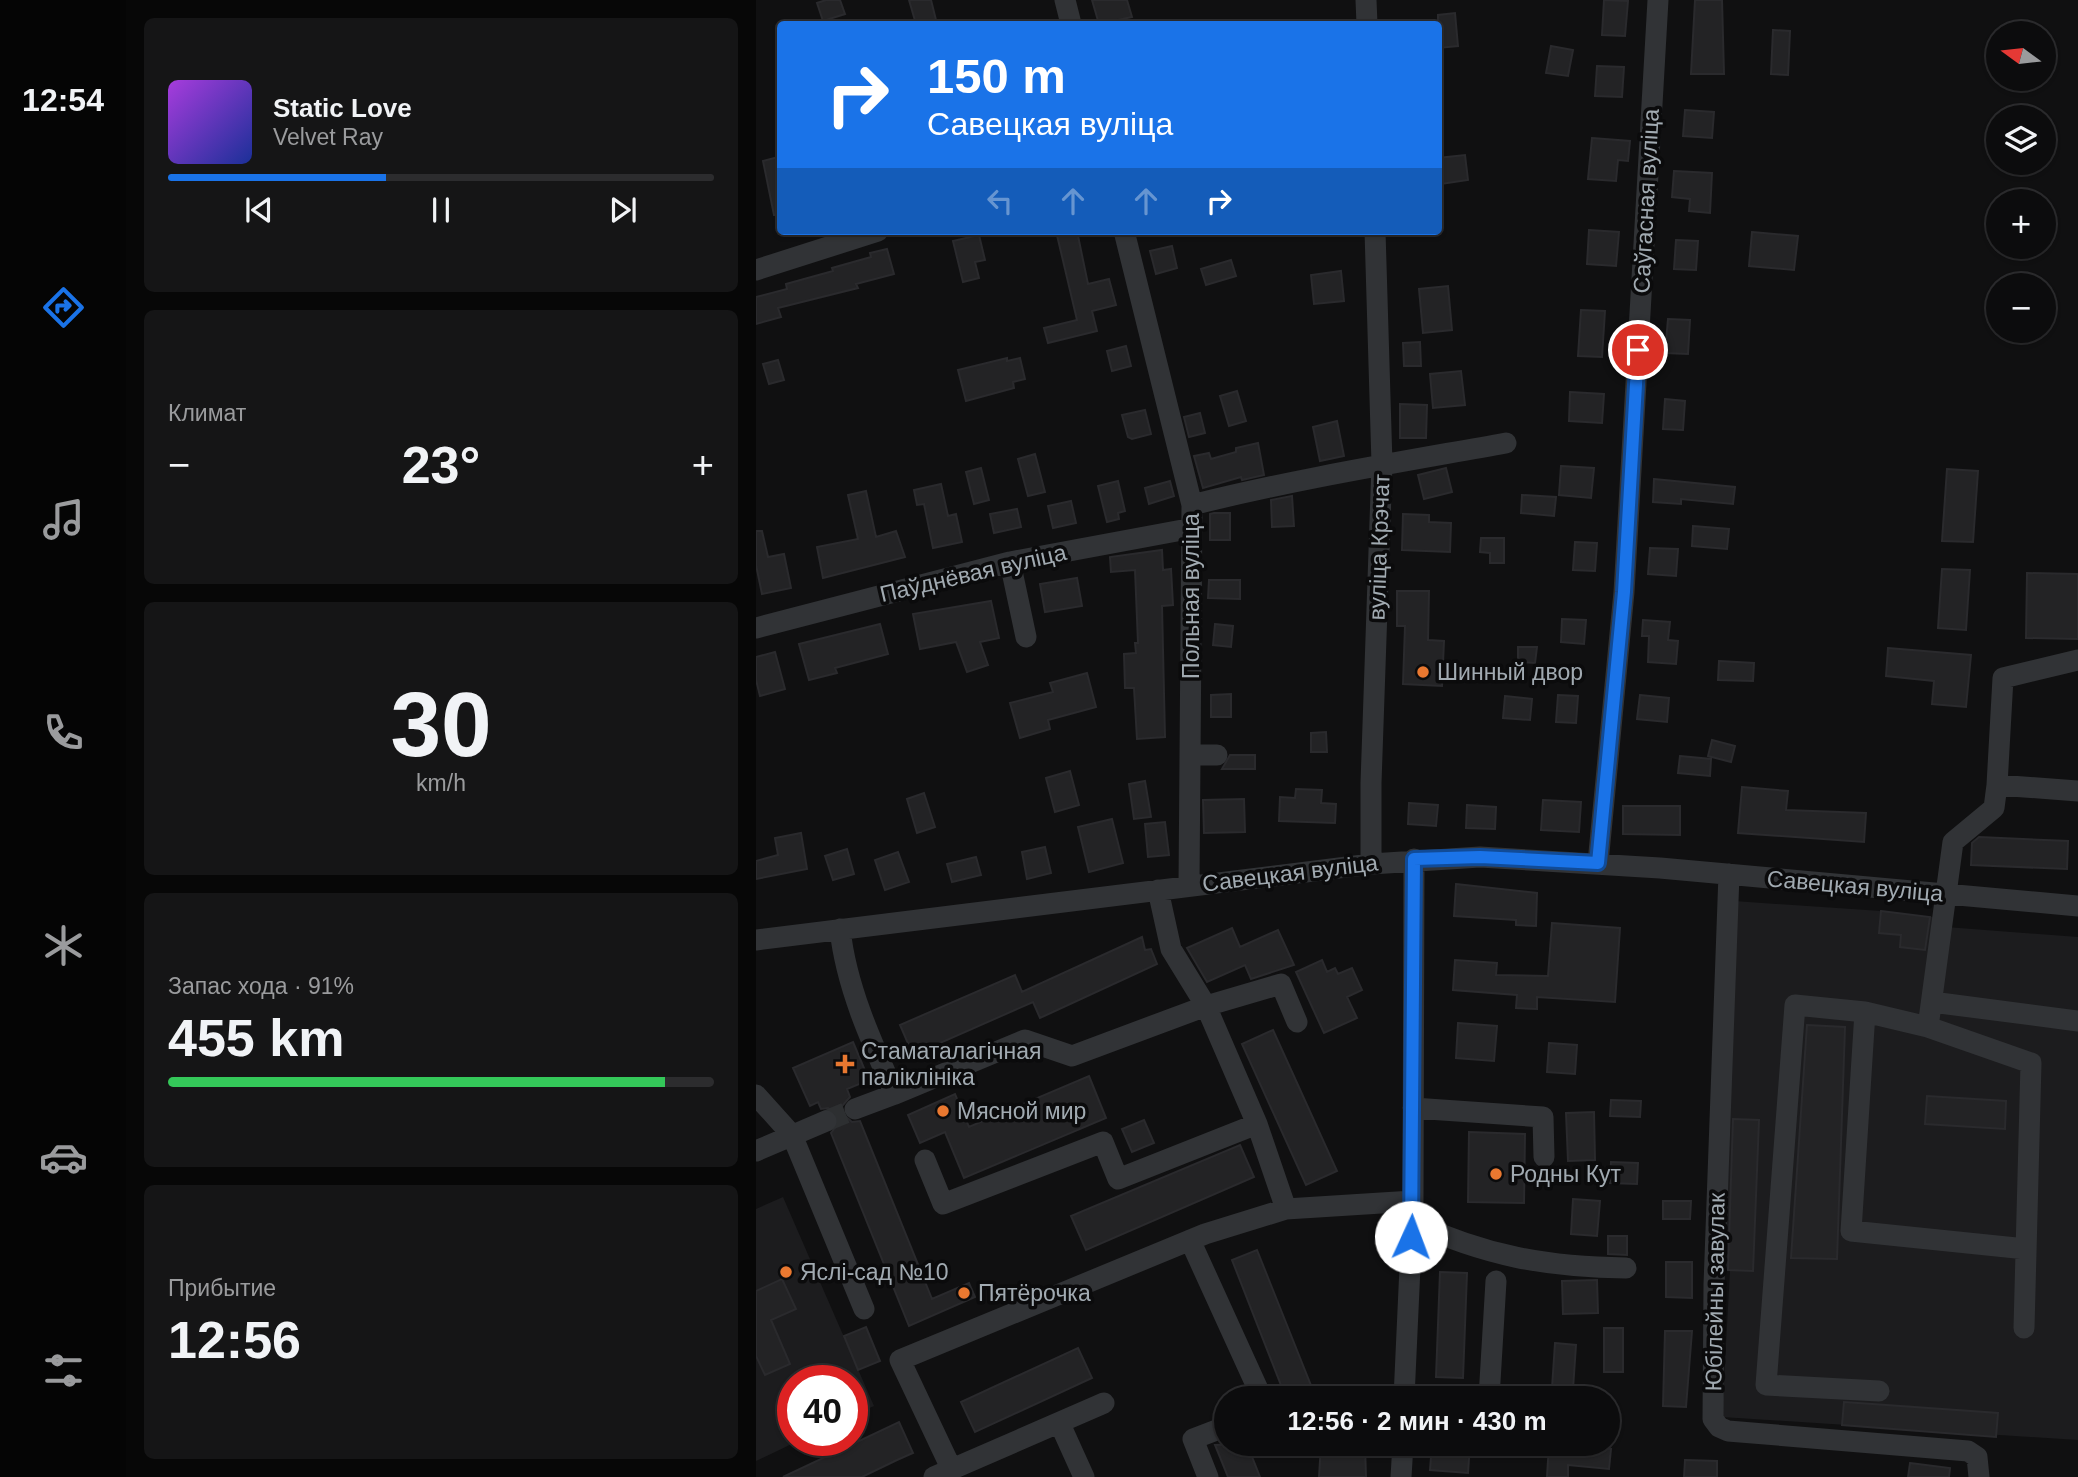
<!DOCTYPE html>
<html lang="ru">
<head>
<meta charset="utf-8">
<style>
  body { margin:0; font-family:Arial,sans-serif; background:#151516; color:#f1f3f6; height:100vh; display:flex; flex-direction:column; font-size:26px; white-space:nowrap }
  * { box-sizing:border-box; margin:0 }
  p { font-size:23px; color:#9a9b9d }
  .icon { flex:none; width:38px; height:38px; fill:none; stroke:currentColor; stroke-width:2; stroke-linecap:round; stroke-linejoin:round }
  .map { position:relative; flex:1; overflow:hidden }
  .panel { display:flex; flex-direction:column; gap:18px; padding:18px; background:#070707; width:630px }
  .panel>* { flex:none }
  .guide { position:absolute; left:21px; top:21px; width:665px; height:214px; border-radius:7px; box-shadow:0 2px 5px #0004,0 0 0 2px #2c2c2e; background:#1a73e8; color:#fff; overflow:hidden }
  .needle { width:46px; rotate:285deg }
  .controls { position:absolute; left:1230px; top:21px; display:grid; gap:14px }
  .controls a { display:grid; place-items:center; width:70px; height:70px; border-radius:50%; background:#0c0c0d; box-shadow:0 2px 5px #0004,0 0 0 2px #2c2c2e; font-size:35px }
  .speed { position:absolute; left:21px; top:1365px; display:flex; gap:14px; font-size:35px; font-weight:700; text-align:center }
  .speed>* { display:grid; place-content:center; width:91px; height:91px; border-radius:50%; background:#0c0c0d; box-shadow:0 2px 5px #0004,0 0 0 2px #2c2c2e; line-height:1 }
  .speed .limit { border:10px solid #d22; background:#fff; color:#111 }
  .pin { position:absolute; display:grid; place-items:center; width:60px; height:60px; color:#fff; margin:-30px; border:4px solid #fff; border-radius:50%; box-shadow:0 2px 7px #0007 }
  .me { position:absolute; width:77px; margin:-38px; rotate:2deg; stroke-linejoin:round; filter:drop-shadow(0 0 5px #0008) }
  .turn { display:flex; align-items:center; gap:24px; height:147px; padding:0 35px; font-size:32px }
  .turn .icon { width:91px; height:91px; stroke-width:2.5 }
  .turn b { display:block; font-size:49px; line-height:60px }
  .lanes { display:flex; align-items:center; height:66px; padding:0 35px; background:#0003; justify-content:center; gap:35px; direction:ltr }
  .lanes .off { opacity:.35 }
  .big { font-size:52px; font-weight:700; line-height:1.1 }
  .panel .tile { flex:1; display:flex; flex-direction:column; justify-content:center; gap:10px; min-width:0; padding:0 24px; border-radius:10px; background:#151516 }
  .panel .dial { align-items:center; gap:0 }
  .dial b { font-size:91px; line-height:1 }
  .song { display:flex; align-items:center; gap:21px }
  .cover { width:84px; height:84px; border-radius:10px; background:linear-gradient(135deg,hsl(280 70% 55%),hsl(230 70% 35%)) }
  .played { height:7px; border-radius:4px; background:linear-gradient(90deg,#1a73e8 40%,#2c2c2e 40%) }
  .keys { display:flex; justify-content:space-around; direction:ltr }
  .heat { display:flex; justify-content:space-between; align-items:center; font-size:38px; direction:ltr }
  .charge { height:10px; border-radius:5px; background:linear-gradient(90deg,#34c759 91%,#2c2c2e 0) }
  .trip { position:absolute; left:458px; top:1386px; width:406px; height:70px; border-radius:35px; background:#0c0c0d; box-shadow:0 2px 5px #0004,0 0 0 2px #2c2c2e; font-weight:700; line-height:70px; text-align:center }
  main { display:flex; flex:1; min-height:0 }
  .dock { display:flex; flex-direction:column; width:126px; justify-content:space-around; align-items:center; background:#050505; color:#9a9b9d }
  .dock .icon { width:49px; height:49px }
  .dock .on { color:#1a73e8 }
  .dock b { font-size:32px; color:#f1f3f6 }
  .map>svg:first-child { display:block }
</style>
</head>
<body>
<main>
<nav class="dock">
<b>12:54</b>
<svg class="icon on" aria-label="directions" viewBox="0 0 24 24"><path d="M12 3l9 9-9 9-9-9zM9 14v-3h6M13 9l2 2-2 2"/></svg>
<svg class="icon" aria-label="music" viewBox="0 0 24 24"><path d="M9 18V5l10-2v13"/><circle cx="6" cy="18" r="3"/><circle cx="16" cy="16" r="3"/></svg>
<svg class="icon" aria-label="phone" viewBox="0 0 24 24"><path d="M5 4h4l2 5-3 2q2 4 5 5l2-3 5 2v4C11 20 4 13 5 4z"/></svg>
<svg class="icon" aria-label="climate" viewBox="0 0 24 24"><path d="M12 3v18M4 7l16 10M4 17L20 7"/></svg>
<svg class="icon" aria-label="car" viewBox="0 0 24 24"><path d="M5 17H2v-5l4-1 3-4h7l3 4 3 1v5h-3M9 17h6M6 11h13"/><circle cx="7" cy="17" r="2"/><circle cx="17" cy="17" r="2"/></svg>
<svg class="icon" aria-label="filters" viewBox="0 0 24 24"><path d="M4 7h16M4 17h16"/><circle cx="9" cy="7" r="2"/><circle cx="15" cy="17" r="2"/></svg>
</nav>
<section class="panel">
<div class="tile">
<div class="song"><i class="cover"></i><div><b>Static Love</b><p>Velvet Ray</p></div></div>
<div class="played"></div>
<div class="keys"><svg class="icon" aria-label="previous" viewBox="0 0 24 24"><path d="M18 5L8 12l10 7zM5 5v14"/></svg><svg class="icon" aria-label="pause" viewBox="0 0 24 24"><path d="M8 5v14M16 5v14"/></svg><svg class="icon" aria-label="next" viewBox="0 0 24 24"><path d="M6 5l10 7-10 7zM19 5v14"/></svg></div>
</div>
<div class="tile"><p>Климат</p>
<div class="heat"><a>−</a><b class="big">23°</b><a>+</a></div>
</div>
<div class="tile dial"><b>30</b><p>km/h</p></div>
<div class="tile"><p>Запас хода · 91%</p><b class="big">455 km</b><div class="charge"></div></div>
<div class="tile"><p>Прибытие</p><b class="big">12:56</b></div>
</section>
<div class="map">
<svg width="1322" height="1477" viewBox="0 0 1322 1477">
  <rect width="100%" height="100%" fill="#101011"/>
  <path fill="#1c1c1e" d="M978 901 1125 911 1177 917V926L1322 937V1440L966 1417 974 1271 965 1270Z
    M27 1197 118 1406 96 1416V1381H37V1440H44L0 1461V1209Z"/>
  <path fill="#232325" stroke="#2a2a2d" stroke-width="2" d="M70 0H84L89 14 67 21 61 3Z
    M153 0H175L181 24H160Z
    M336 0H371L376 17 343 24Z
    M848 0 872 1 869 36 846 35Z
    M939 0H966L968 74H935Z
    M699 13 702 46 682 48V15Z
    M1017 30 1034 31 1032 75 1015 74Z
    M795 46 817 50 812 76 790 73Z
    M841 66 868 67 866 97 839 96Z
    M929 110 958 112 956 138 927 136Z
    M836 138 874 141 872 161 862 160 860 181 832 179Z
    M709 155 712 180 684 184 682 158Z
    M22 157 24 215H18L7 161Z
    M918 171 956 173 954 213 933 211 934 199 916 197Z
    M833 230 863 232 860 266 831 264Z
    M300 231H321L332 284 353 279 360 305 336 311 341 331 292 343 288 328 321 320Z
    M996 232 1042 236 1038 270 993 266Z
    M223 235 229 260 219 262 223 278 207 282 197 241Z
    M920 240 942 241 940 270 918 269Z
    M416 246 421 268 400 274 394 251Z
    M131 249 138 274 100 284 102 288 22 308 25 317 0 324V297L31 289 30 284 77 271 76 268 115 257 114 253Z
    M475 260 480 276 450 285 445 269Z
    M585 271 588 301 558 304 555 275Z
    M692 286 696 330 667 333 663 289Z
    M825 310 849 311 846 357 822 356Z
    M912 319 934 320 932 354 909 353Z
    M664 342 665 366H648L647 343Z
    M370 346 375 366 356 371 351 351Z
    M251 358V361L264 358 269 379 257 382 258 388 210 401 202 370Z
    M22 360 28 380 13 384 7 364Z
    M705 371 709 405 677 408 674 374Z
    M481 391 490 421 473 426 464 396Z
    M814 392 848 394 846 423 813 421Z
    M909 399 929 401 927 430 907 429Z
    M644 404 671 405 670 438H644Z
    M389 410 395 434 376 439 372 437 366 415Z
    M444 413 449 433 433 437 428 417Z
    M581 421 588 456 564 461 557 427Z
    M502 443 508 475 486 480 485 477 447 488 438 456 453 453 455 459 480 452V448Z
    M279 454 289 492 272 496 262 459Z
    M805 466 838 468 835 498 803 495Z
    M225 468 233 500 218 504 210 472Z
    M690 468 696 492 668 499 662 475Z
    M1191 469 1222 471 1217 542 1186 541Z
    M898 479 979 487 977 504 925 499V504L897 502Z
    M362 481 369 511 362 513 363 519 351 522 342 486Z
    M414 481 418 496 393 504 389 488Z
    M185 484 192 516 200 514 206 542 177 548 168 504 161 505 158 490Z
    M110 491 120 537 140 531 149 557 67 578 61 547 102 539 92 495Z
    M766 495 800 497 798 516 765 513Z
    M536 496 538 526 516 527 515 500Z
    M315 501 320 523 297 528 292 506Z
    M261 509 265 527 238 533 234 514Z
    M458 513H474V540H454V514Z
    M647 514 673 515V522L695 523 694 552 646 550Z
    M937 526 973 529 971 549 936 546Z
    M0 531H6L12 557 28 554 35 588 6 594 0 565Z
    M725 538H748V563H734V553L724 552Z
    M819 542 841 543 839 571 817 570Z
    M894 548 922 549 920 576 892 574Z
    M406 550 407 570 415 569 417 605 406 606 409 737 381 739 378 688H369L368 654 380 653 379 643H382L379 570 355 572 354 557Z
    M1186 569 1214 570 1210 630 1182 628Z
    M1271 573 1322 574V639L1270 638Z
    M321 578 326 606 289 612 284 584Z
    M453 580H484V599L452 598Z
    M641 591H673L672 640 688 641 686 686 647 684 649 626H641Z
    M235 601 243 638 224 642 232 665 211 672 200 642 164 649 157 614Z
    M806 619 830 620 828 644 805 642Z
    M887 620 914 622 912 640 922 641 920 664 892 662 893 636H886Z
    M124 624 132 654 79 668 81 673 53 680 43 644Z
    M459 624 477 626 475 647 457 645Z
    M762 647H781L779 663 762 662Z
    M1132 648 1215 655 1210 707 1176 704 1178 681 1130 676Z
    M19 652 29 689 4 696 0 680V657Z
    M963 661 998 663 997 681 962 680Z
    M331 673 340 707 292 720 294 729 264 738 254 703 297 692 294 683Z
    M475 694V717H455V695Z
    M802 695 822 696 820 723 800 722Z
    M884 695 913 698 911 722 881 719Z
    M749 696 776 699 774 720 747 718Z
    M570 732 571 752H555V733Z
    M956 740 979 746 975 762 952 756Z
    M474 755H499V769H466Z
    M924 756 955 759 954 776 922 773Z
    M314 771 323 805 299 812 290 778Z
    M389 781 395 817 378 819 373 784Z
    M986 787 1032 791 1030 810 1110 813 1108 842 982 833Z
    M540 789 566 790 565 803 580 804 579 823 523 821 524 797 539 798Z
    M168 793 179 827 161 833 151 799Z
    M488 799 489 832 448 833 447 800Z
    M787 800 825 802 823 832 785 830Z
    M653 803 682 805 680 826 652 824Z
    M711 805 740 807 739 829 710 828Z
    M867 806H924V835L867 834Z
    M356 819 367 863 333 872 322 827Z
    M409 822 413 855 392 857 389 824Z
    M45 833 51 869 0 879V861L22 855 19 838Z
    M1223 837 1312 841 1311 869 1215 865 1216 843Z
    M289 847 295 873 271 879 266 852Z
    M91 849 98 874 77 880 69 856Z
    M142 852 153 882 129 890 119 860Z
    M220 857 225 875 196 882 191 864Z
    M700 884 781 893 780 926 760 925V920L698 916Z
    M1125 911 1174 917 1169 950 1144 947 1145 935 1123 933Z
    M796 923 864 928 859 1002 781 997V1009L760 1008 761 995 697 990 699 960 741 963 740 975 792 976Z
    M476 928 484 947 522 930 538 965 495 979 489 965 451 982 431 948Z
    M386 937 389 950 395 949 401 964 284 1018 277 1002 157 1055 144 1025 259 975 266 992Z
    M566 960 571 972 579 968 582 974 596 968 606 990 591 997 601 1018 568 1033 540 972Z
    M702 1023 741 1026 738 1061 700 1058Z
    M1051 1025 1089 1027 1081 1259 1035 1258Z
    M517 1030 581 1171 550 1185 486 1044Z
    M97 1042 113 1080 91 1089 94 1097 86 1106 87 1114 96 1122 104 1121 176 1299 213 1283 219 1297 153 1326 75 1133 83 1123 82 1115 72 1108 65 1109 62 1102 54 1106 37 1068Z
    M793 1043 821 1045 819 1074 791 1072Z
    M333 1076 350 1118 208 1178 189 1132 164 1143 152 1115 199 1094 213 1127Z
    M1171 1096 1250 1101 1249 1129 1169 1124Z
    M855 1100 885 1101 884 1117 854 1116Z
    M838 1112 839 1160 812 1161 810 1113Z
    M977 1119 1003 1120 997 1271 972 1270Z
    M388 1120 398 1143 376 1152 366 1129Z
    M713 1132 769 1134 768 1203 712 1202Z
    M484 1145 498 1177 330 1250 315 1216Z
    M855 1162 882 1163 881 1184 854 1183Z
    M817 1199 844 1201 841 1236 815 1234Z
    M907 1201H935L934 1219H907Z
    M852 1236H871V1255L852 1254Z
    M501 1250 560 1398H530L476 1260Z
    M910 1262H936V1298L910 1297Z
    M684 1272 711 1273 707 1378 680 1377Z
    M26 1279 40 1309 15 1320 34 1364 9 1375 0 1356V1291Z
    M841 1280 842 1313 807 1314 806 1281Z
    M110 1327 124 1361 102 1370 88 1336Z
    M848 1328H867V1372H848Z
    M909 1331H936L930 1407 907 1406Z
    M799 1343 820 1345 817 1389 796 1388Z
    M322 1348 336 1378 219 1432 205 1402Z
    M1088 1402 1242 1413 1240 1437 1086 1425Z
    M143 1422 157 1453 141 1460 106 1477H27Z
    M491 1444 504 1477H472L459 1445Z
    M565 1444 609 1446 610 1477H563Z
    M676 1444H714L712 1473 674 1470Z
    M793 1444 855 1449 853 1469 812 1465V1477H791Z
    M929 1460 961 1461V1477H928Z
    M1154 1463 1194 1468 1193 1477H1152Z"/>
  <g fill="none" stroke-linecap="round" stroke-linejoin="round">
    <path stroke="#2d2f31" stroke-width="21" stroke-dasharray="21 10" stroke-linecap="butt" d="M70 1121 99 1109"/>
    <path stroke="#313336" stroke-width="21" d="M309 0 315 24
      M610 0 611 24
      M368 231 436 505 433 885
      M0 270 122 231
      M436 505C539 479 645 462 750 443
      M254 562 270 637
      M0 628 254 562 437 528
      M434 755H461
      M1241 785 1247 678 1322 660
      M842 863 868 592 902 0
      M615 864V783L626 464 619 231
      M973 874 958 1285 957 1419 963 1427 972 1431 1212 1451 1221 1457 1223 1477
      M402 890 415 949 450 1006 501 1124 530 1209
      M84 929C90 986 115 1041 139 1094L99 1109
      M0 940 615 864 724 857 904 868 1322 906
      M1176 1002 1322 1021
      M1109 1012 1039 1005 1010 1385 1123 1391
      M1172 1027 1109 1012 1095 1231 1270 1249
      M139 1094 269 1040 316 1056 450 1006 525 984 541 1022
      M0 1095 36 1135 108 1309
      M657 1108 787 1117 788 1157
      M0 1151 70 1121
      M169 1160 187 1204 347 1142 362 1179 501 1124
      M656 1222C730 1256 790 1267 870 1268
      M434 1240 506 1398
      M1268 1328 1275 1063 1172 1027 1197 842 1238 808 1241 785 1322 791
      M648 1398 657 1201 658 859
      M733 1398 740 1281
      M304 1424 328 1477
      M622 1444 647 1445
      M195 1468 144 1360 449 1234 530 1209 657 1201
      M178 1477 348 1403
      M452 1477 437 1439 471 1426
      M645 1477 647 1444"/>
  </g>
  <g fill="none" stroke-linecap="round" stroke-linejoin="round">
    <defs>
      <path id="route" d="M655 1237 658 859 724 857 842 863 868 592 882 350"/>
    </defs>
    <use href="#route" stroke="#114b97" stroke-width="18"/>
    <use href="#route" stroke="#1a73e8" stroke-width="12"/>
  </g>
  <g fill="#e97830" stroke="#0b0b0c" stroke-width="2.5">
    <circle cx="667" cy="672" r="7"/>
    <path d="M85.5 1053.5h7v7h7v7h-7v7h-7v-7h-7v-7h7z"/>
    <circle cx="187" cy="1111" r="7"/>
    <circle cx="740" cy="1174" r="7"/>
    <circle cx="30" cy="1272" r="7"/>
    <circle cx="208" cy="1293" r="7"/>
  </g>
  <g text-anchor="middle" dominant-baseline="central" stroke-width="7" stroke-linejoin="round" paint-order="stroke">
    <g font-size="23" fill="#a1aab1" stroke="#0b0b0c">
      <text transform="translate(890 201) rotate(-87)">Саўгасная вуліца</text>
      <text transform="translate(623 547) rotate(-88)">вуліца Крэчат</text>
      <text transform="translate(217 573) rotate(-13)">Паўднёвая вуліца</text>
      <text transform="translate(435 596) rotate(-90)">Польная вуліца</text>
      <text transform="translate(534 873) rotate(-7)">Савецкая вуліца</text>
      <text transform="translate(1099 886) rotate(5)">Савецкая вуліца</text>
      <text transform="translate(959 1292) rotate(-89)">Юбілейны завулак</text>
    </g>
    <g font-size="23" fill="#a1aab1" stroke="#0b0b0c" text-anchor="start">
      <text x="681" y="672">Шинный двор</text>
      <text x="105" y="1051">Стаматалагічная<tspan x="105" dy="26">паліклініка</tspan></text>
      <text x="201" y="1111">Мясной мир</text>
      <text x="754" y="1174">Родны Кут</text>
      <text x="44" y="1272">Яслі-сад №10</text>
      <text x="222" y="1293">Пятёрочка</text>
    </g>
  </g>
</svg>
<div class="controls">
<a><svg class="needle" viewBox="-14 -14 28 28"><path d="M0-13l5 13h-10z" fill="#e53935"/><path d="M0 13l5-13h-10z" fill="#9a9b9d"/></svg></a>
<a><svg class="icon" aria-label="layers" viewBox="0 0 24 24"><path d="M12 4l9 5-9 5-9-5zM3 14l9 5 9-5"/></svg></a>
<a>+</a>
<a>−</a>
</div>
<div class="speed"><div class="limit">40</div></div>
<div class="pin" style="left:882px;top:350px;background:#d93025"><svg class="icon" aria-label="arrive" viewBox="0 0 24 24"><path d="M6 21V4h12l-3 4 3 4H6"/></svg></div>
<svg class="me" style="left:655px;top:1237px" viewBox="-20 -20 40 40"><circle r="19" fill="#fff"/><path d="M0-13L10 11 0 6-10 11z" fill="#1a73e8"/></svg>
<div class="trip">12:56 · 2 мин · 430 m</div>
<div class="guide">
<div class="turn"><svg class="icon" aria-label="right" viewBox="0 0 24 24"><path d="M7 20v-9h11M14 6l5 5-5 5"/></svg><div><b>150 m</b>Савецкая вуліца</div></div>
<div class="lanes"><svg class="icon off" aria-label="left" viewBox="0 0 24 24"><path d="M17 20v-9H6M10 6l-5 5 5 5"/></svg><svg class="icon off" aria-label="ahead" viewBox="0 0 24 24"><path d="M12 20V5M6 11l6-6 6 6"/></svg><svg class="icon off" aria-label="ahead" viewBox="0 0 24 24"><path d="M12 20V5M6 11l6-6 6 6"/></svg><svg class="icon" aria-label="right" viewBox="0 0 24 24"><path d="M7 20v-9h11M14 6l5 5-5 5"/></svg></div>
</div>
</div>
</main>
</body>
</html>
